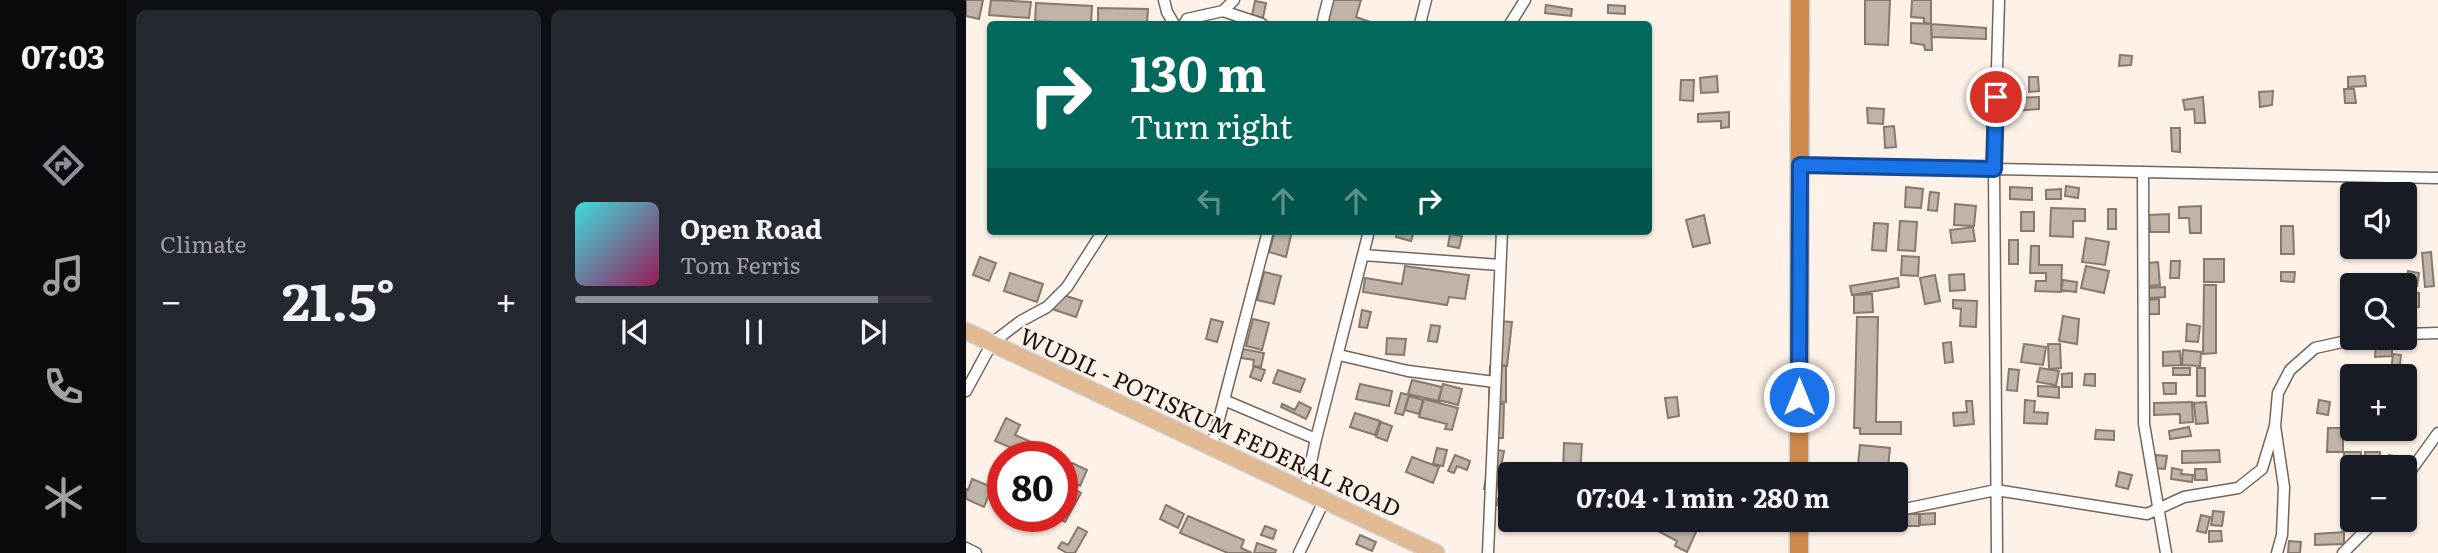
<!DOCTYPE html>
<html lang="en">
<head>
<meta charset="utf-8">
<style>
  body { margin:0; font-family:Literata,serif; background:#242831; color:#f1f3f6; height:100vh; display:flex; flex-direction:column; font-size:26px; white-space:nowrap }
  * { box-sizing:border-box; margin:0 }
  p { font-size:23px; color:#9ea1a6 }
  .icon { flex:none; width:38px; height:38px; fill:none; stroke:currentColor; stroke-width:2; stroke-linecap:round; stroke-linejoin:round }
  .map { position:relative; flex:1; overflow:hidden }
  .sheet { display:flex; flex-direction:column; gap:10px; padding:10px; background:#0d0f14; width:840px }
  .sheet>* { flex:none }
  .hud { position:absolute; left:21px; top:21px; width:665px; height:214px; border-radius:7px; box-shadow:0 2px 5px #0004; background:#00695c; color:#fff; overflow:hidden }
  .fabs { position:absolute; left:1374px; top:182px; display:grid; gap:14px }
  .fabs a { display:grid; place-items:center; width:77px; height:77px; border-radius:7px; background:#171b24; box-shadow:0 2px 5px #0004; font-size:35px }
  .speed { position:absolute; left:21px; top:441px; display:flex; gap:14px; font-size:35px; font-weight:700; text-align:center }
  .speed>* { display:grid; place-content:center; width:91px; height:91px; border-radius:50%; background:#171b24; box-shadow:0 2px 5px #0004; line-height:1 }
  .speed .limit { border:10px solid #d22; background:#fff; color:#111 }
  .pin { position:absolute; display:grid; place-items:center; width:60px; height:60px; color:#fff; margin:-30px; border:4px solid #fff; border-radius:50%; box-shadow:0 2px 7px #0007 }
  .me { position:absolute; width:77px; margin:-38px; rotate:0deg; stroke-linejoin:round; filter:drop-shadow(0 0 5px #0008) }
  .turn { display:flex; align-items:center; gap:24px; height:147px; padding:0 28px; font-size:32px }
  .turn .icon { width:91px; height:91px; stroke-width:2.5 }
  .turn b { display:block; font-size:49px; line-height:60px }
  .lanes { display:flex; align-items:center; height:66px; padding:0 28px; background:#0003; justify-content:center; gap:35px; direction:ltr }
  .lanes .off { opacity:.35 }
  .big { font-size:52px; font-weight:700; line-height:1.1 }
  .sheet .card { flex:1; display:flex; flex-direction:column; justify-content:center; gap:10px; min-width:0; padding:0 24px; border-radius:10px; background:#242831 }
  .song { display:flex; align-items:center; gap:21px }
  .cover { width:84px; height:84px; border-radius:10px; background:linear-gradient(135deg,hsl(180 70% 55%),hsl(330 70% 35%)) }
  .played { height:7px; border-radius:4px; background:linear-gradient(90deg,#8c9099 85%,#363941 85%) }
  .keys { display:flex; justify-content:space-around; direction:ltr }
  .heat { display:flex; justify-content:space-between; align-items:center; font-size:38px; direction:ltr }
  .sheet .tiles { flex:1; display:grid; gap:10px; grid-template-columns:repeat(2,1fr) }
  .trip { position:absolute; left:532px; top:462px; width:410px; height:70px; border-radius:7px; background:#171b24; box-shadow:0 2px 5px #0004; font-weight:700; line-height:70px; text-align:center }
  main { display:flex; flex:1; min-height:0 }
  .menu { display:flex; flex-direction:column; width:126px; justify-content:space-around; align-items:center; background:#090b0e; color:#9ea1a6 }
  .menu .icon { width:49px; height:49px }
  .menu .active { color:#8c9099 }
  .menu b { font-size:32px; color:#f1f3f6 }
  .map>svg:first-child { display:block }
</style>
</head>
<body>
<main>
<nav class="menu">
<b>07:03</b>
<svg class="icon active" aria-label="directions" viewBox="0 0 24 24"><path d="M12 3l9 9-9 9-9-9zM9 14v-3h6M13 9l2 2-2 2"/></svg>
<svg class="icon" aria-label="music" viewBox="0 0 24 24"><path d="M9 18V5l10-2v13"/><circle cx="6" cy="18" r="3"/><circle cx="16" cy="16" r="3"/></svg>
<svg class="icon" aria-label="phone" viewBox="0 0 24 24"><path d="M5 4h4l2 5-3 2q2 4 5 5l2-3 5 2v4C11 20 4 13 5 4z"/></svg>
<svg class="icon" aria-label="climate" viewBox="0 0 24 24"><path d="M12 3v18M4 7l16 10M4 17L20 7"/></svg>
</nav>
<section class="sheet">
<div class="tiles">
<div class="card"><p>Climate</p>
<div class="heat"><a>−</a><b class="big">21.5°</b><a>+</a></div>
</div>
<div class="card">
<div class="song"><i class="cover"></i><div><b>Open Road</b><p>Tom Ferris</p></div></div>
<div class="played"></div>
<div class="keys"><svg class="icon" aria-label="previous" viewBox="0 0 24 24"><path d="M18 5L8 12l10 7zM5 5v14"/></svg><svg class="icon" aria-label="pause" viewBox="0 0 24 24"><path d="M8 5v14M16 5v14"/></svg><svg class="icon" aria-label="next" viewBox="0 0 24 24"><path d="M6 5l10 7-10 7zM19 5v14"/></svg></div>
</div>
</div>
</section>
<div class="map">
<svg width="1472" height="553" viewBox="0 0 1472 553">
  <rect width="100%" height="100%" fill="#fdf1e8"/>
  <path fill="#c1b3a7" stroke="#86796f" stroke-width="2" d="M0 0H17L13 19 0 16Z
    M25 0 65 2 63 18 23 15Z
    M362 0H395L390 17 410 24H354Z
    M899 0H924L922 45 899 44Z
    M946 0H965V24L958 23V18L945 17Z
    M289 1 300 3 297 18 286 15Z
    M70 3 126 6 125 24 69 21Z
    M580 5 606 9 605 16 579 13Z
    M642 5 659 6V14L642 13Z
    M132 8 182 9 181 24H132Z
    M945 23 965 24 966 50H959L958 45 945 43Z
    M965 24 1020 28V39L966 37Z
    M1154 55 1166 56 1165 65 1153 66Z
    M751 76 752 92 735 93 734 78Z
    M1399 76 1400 86 1382 87V77Z
    M1063 77H1072L1073 91 1063 92Z
    M715 80H728L727 101 714 100Z
    M1378 89H1388L1390 103H1379Z
    M1307 91 1306 105 1294 107 1293 92Z
    M1073 97V109L1047 111 1048 98Z
    M1237 97 1239 123H1229L1228 109 1219 110 1217 100Z
    M901 108 918 109 917 124 902 123Z
    M763 112V127L755 128V121L732 122V114Z
    M928 126 930 147 919 148 918 127Z
    M1205 128H1214V152L1206 151Z
    M1100 186 1113 188 1112 198 1099 196Z
    M940 187 957 189 955 208 939 207Z
    M1044 187 1066 188V200L1044 199Z
    M1095 189V199H1080V190Z
    M964 192 973 193 971 211 962 210Z
    M989 204 1010 206 1008 226 988 225Z
    M1235 206V233H1224L1223 218H1213V207Z
    M1085 208 1119 209V221H1107V237L1084 236Z
    M1142 209H1150V229H1142Z
    M1055 212H1068V231H1055Z
    M1203 214V232H1184L1183 215Z
    M738 215 744 243 727 247 720 220Z
    M934 221 951 222 949 251 932 250Z
    M908 223 922 224 920 251 906 250Z
    M1315 226H1327L1328 254H1315Z
    M1007 227 1009 241 986 243 984 230Z
    M309 231H326L320 257 303 252Z
    M432 231H448L445 241 430 237Z
    M484 234 496 236 493 248 482 246Z
    M1120 238 1143 242 1139 265 1116 262Z
    M1043 240H1052V264H1043Z
    M1065 246H1073V265H1096L1095 292 1069 291 1070 281H1080V273H1064Z
    M1465 252 1468 286 1459 287 1456 253Z
    M936 256 953 257 952 276 935 275Z
    M14 257 30 263 23 281 7 275Z
    M1238 259H1258V282H1238Z
    M1205 261H1214L1213 278H1204Z
    M1192 262 1194 285 1183 286 1182 263Z
    M439 266 503 275 499 299 483 297 481 305 397 292 399 278 436 284Z
    M1120 266 1143 271 1138 293 1115 288Z
    M1442 271 1453 273 1451 286 1440 284Z
    M298 272 315 276 308 304 291 300Z
    M1315 272H1329L1328 282 1315 281Z
    M44 273 77 284 71 302 38 291Z
    M998 274 999 290 984 291 983 275Z
    M969 275 974 301 959 304 954 278Z
    M932 278 933 287 886 295 884 286Z
    M1097 280 1111 282 1110 292 1095 290Z
    M1238 285H1250V353L1237 354Z
    M1199 287V297L1183 298 1182 288Z
    M88 292 116 301 110 317 83 308Z
    M1441 293H1453V307H1441Z
    M906 294 907 312 888 313V295Z
    M1193 299V314H1183V300Z
    M987 300 1011 301 1010 327 994 326 995 309 987 308Z
    M396 310 405 312 401 328 393 327Z
    M1097 316 1113 319 1111 344 1093 341Z
    M891 317H912L910 422H935V434H894V428H888Z
    M245 319 257 322 251 342 240 339Z
    M287 319 303 323 296 350 280 346Z
    M532 321 546 322 541 366 526 364Z
    M1221 324 1234 326 1232 342 1220 341Z
    M465 325 474 326 471 342 462 341Z
    M421 338 440 339 438 355 420 354Z
    M985 342 987 362 979 363 977 343Z
    M1058 344 1080 347 1077 365 1055 362Z
    M1082 344H1094L1095 368 1083 369Z
    M1410 345H1426V356L1409 357Z
    M277 349 298 353 295 367 287 366 288 360 275 358Z
    M1217 350 1235 352 1234 366 1216 365Z
    M1214 351 1215 365 1197 366V352Z
    M1427 354 1435 355 1433 373 1425 372Z
    M288 366 299 370 295 381 284 377Z
    M524 366H540V402L523 401Z
    M1074 368 1093 371 1090 385 1071 382Z
    M1207 368H1224V375H1207Z
    M1231 368H1239V396H1231Z
    M1043 369 1053 370 1051 391 1041 390Z
    M312 370 339 379 334 392 307 383Z
    M1106 373V387H1096V374Z
    M1119 374H1129V386L1118 385Z
    M446 380 476 387 472 401 442 394Z
    M1197 383H1210V394H1198Z
    M394 384 426 391 423 406 390 399Z
    M477 384 496 389 492 405 473 400Z
    M1072 386 1093 387V398L1072 396Z
    M435 393 443 395 437 415 429 413Z
    M443 396 457 400 453 414 439 410Z
    M711 397 713 416 702 418 699 398Z
    M458 399 492 408 486 430 479 429 481 424 453 417Z
    M1059 400 1069 401 1068 412 1082 413 1081 424 1058 423Z
    M1353 400 1364 402 1362 415 1351 413Z
    M1000 401H1006L1008 424 988 426 987 413 1001 412Z
    M333 402 345 408 340 419 315 407 316 404 329 410Z
    M1226 402 1227 422 1214 423V414L1188 415V403Z
    M1240 402 1242 423 1230 424 1228 403Z
    M524 404H538L537 438H523Z
    M389 413 414 421 409 435 384 427Z
    M40 418 54 425 49 435 72 445 67 457 29 441Z
    M415 422 426 426 421 441 410 437Z
    M1223 427 1225 436 1204 439 1203 431Z
    M1362 428H1377V452H1361Z
    M1130 430 1148 431V440L1129 439Z
    M598 443 616 444 614 474H597Z
    M894 445 924 448 922 468 892 464Z
    M471 448 481 450 477 466 467 464Z
    M525 449 538 451 530 492 518 489Z
    M1253 450 1254 462 1216 463V451Z
    M1378 452H1395V464H1378Z
    M1399 452H1414V464H1399Z
    M489 455 504 461 501 470 491 466 488 473 482 471Z
    M1190 455 1201 456 1199 469 1188 468Z
    M1423 455 1434 457 1432 467H1420Z
    M446 457 473 467 467 483 440 472Z
    M106 463 121 470 114 486 98 478Z
    M1206 468 1216 470 1215 474 1227 475 1226 482 1205 479Z
    M1229 469H1240L1241 480H1229Z
    M1153 472 1166 475 1162 489 1150 486Z
    M6 479 26 487 18 507 0 499V489L2 490Z
    M1378 481H1386V505L1378 504Z
    M107 489 115 493 99 522 91 518 96 516V508Z
    M534 493 544 497V517L536 514 538 507 530 505Z
    M200 505 218 514 212 528 194 519Z
    M1247 511 1258 512 1256 526 1245 525Z
    M969 513V524L954 525V514Z
    M938 514H953V526H938Z
    M1235 515 1244 517 1240 533 1231 531Z
    M222 516 278 540 275 548 286 553H262L214 533Z
    M695 520H704L730 532 721 552 709 546 711 541 690 530Z
    M299 526 310 530 307 539 295 535Z
    M112 527 121 532 109 553H101L92 548 96 542 102 545Z
    M1243 531H1255L1256 541 1243 542Z
    M1378 532V544L1349 545V534Z
    M394 535 410 542 406 551 390 544Z
    M1323 541 1335 542 1334 553H1322Z
    M291 543 310 550 309 553H288Z"/>
  <g fill="none" stroke-linecap="round" stroke-linejoin="round">
    <defs>
      <path id="street" d="M198 0 201 12 208 24
        M257 11 296 24
        M218 24 221 19 257 11 268 0
        M356 24 362 0
        M454 24 460 0
        M544 24 559 0
        M834 165 1472 178
        M1177 172 1178 424 1200 553
        M397 255 534 265
        M1438 334 1472 333
        M373 355 442 371 529 382
        M0 391 26 343 55 321 81 307 101 287 137 231
        M258 400 350 439
        M246 446 302 231
        M1438 480 1472 433
        M339 490 350 439 403 231
        M929 511 1030 490 1181 514 1218 497 1272 488 1296 469 1309 426
        M0 548 10 553
        M333 553 359 499
        M522 553 536 231
        M1031 553 1028 169 1033 0
        M1311 553 1316 535 1318 487 1309 426 1312 393 1324 370 1349 348 1394 338
        M1377 553 1410 520"/>
      <path id="primary" d="M0 331 470 553"/>
      <path id="highway" d="M833 474 834 0
        M833 553V520"/>
    </defs>
    <use href="#street" stroke="#73665c" stroke-width="13"/>
    <use href="#primary" stroke="#d1d0cf" stroke-width="19"/>
    <use href="#highway" stroke="#d1d0cf" stroke-width="21"/>
    <use href="#street" stroke="#fff" stroke-width="10"/>
    <use href="#primary" stroke="#e1b992" stroke-width="16"/>
    <use href="#highway" stroke="#cd8a4a" stroke-width="18"/>
  </g>
  <g fill="none" stroke-linecap="round" stroke-linejoin="round">
    <defs>
      <path id="route" d="M833 397 834 165 1028 169 1030 97"/>
    </defs>
    <use href="#route" stroke="#114b97" stroke-width="18"/>
    <use href="#route" stroke="#1a73e8" stroke-width="12"/>
  </g>
  <g text-anchor="middle" dominant-baseline="central" stroke-width="5" stroke-linejoin="round" paint-order="stroke">
    <g font-size="23" fill="#191410" stroke="#fdf1e8">
      <text transform="translate(245 421) rotate(25)">WUDIL - POTISKUM FEDERAL ROAD</text>
    </g>
  </g>
</svg>
<div class="fabs">
<a><svg class="icon" aria-label="sound" viewBox="0 0 24 24"><path d="M4 9h4l5-4v14l-5-4H4zM17 9q2 3 0 6"/></svg></a>
<a><svg class="icon" aria-label="search" viewBox="0 0 24 24"><circle cx="10" cy="10" r="6"/><path d="M15 15l6 6"/></svg></a>
<a>+</a>
<a>−</a>
</div>
<div class="speed"><div class="limit">80</div></div>
<div class="pin" style="left:1030px;top:97px;background:#d93025"><svg class="icon" aria-label="arrive" viewBox="0 0 24 24"><path d="M6 21V4h12l-3 4 3 4H6"/></svg></div>
<svg class="me" style="left:833px;top:397px" viewBox="-20 -20 40 40"><circle r="17" fill="#1a73e8" stroke="#fff" stroke-width="3"/><path d="M0-11L8 9 0 5-8 9z" fill="#fff"/></svg>
<div class="trip">07:04 · 1 min · 280 m</div>
<div class="hud">
<div class="turn"><svg class="icon" aria-label="right" viewBox="0 0 24 24"><path d="M7 20v-9h11M14 6l5 5-5 5"/></svg><div><b>130 m</b>Turn right</div></div>
<div class="lanes"><svg class="icon off" aria-label="left" viewBox="0 0 24 24"><path d="M17 20v-9H6M10 6l-5 5 5 5"/></svg><svg class="icon off" aria-label="ahead" viewBox="0 0 24 24"><path d="M12 20V5M6 11l6-6 6 6"/></svg><svg class="icon off" aria-label="ahead" viewBox="0 0 24 24"><path d="M12 20V5M6 11l6-6 6 6"/></svg><svg class="icon" aria-label="right" viewBox="0 0 24 24"><path d="M7 20v-9h11M14 6l5 5-5 5"/></svg></div>
</div>
</div>
</main>
</body>
</html>
